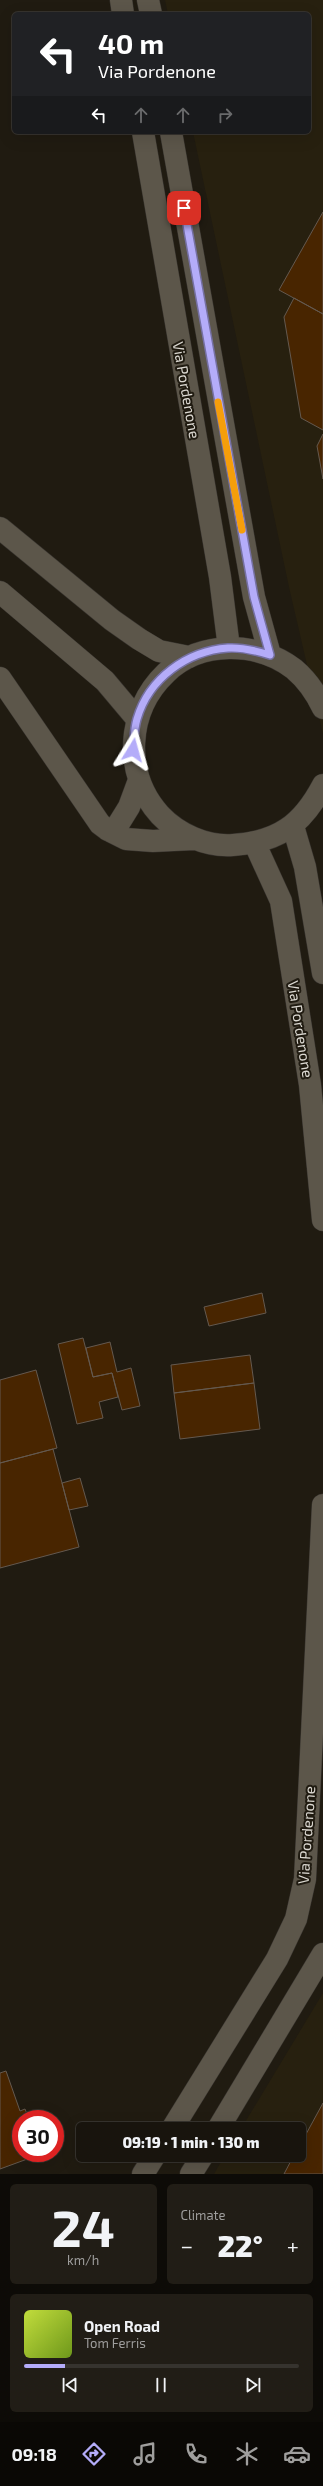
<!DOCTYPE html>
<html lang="en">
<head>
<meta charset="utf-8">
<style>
  body { margin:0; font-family:"Exo 2",sans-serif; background:#211d16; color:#f1f3f6; height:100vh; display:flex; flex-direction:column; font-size:15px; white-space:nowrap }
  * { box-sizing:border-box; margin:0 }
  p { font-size:13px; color:#9f9e9d }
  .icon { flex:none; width:22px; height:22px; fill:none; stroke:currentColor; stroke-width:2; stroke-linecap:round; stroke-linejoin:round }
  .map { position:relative; height:2174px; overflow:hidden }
  .drawer { display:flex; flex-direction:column; gap:10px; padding:10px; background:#0d0b07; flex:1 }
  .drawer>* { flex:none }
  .banner { position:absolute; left:12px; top:12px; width:299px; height:122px; border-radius:6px; box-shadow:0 4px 16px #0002,0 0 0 1px #36332e; background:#202124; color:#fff; overflow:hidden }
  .speed { position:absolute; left:12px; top:2110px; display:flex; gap:8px; font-size:20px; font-weight:700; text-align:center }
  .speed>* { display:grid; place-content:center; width:52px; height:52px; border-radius:50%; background:#18140d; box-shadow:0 4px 16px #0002,0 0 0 1px #36332e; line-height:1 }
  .speed .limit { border:6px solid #d22; background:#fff; color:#111 }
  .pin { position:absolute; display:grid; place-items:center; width:34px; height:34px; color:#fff; margin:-17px; border-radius:8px; box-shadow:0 2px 6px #0006 }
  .me { position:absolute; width:44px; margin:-22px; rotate:8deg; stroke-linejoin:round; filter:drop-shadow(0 0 3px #0008) }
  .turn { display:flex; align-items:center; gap:14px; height:84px; padding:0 20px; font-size:18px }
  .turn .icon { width:52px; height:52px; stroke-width:2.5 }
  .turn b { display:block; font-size:28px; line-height:34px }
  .lanes { display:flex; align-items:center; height:38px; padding:0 20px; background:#0003; justify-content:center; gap:20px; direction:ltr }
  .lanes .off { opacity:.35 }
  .big { font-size:30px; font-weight:800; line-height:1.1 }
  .drawer .tile { flex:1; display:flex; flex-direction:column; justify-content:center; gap:6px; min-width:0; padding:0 14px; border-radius:6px; background:#211d16 }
  .drawer .dial { align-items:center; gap:0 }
  .dial b { font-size:52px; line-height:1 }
  .song { display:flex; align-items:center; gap:12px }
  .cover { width:48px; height:48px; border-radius:6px; background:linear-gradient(135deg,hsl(70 70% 55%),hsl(80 70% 35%)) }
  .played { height:4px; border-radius:2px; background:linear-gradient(90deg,#b4acf9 15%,#36332e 15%) }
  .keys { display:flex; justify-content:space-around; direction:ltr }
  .heat { display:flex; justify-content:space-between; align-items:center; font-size:22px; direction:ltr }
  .drawer .tiles { flex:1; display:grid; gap:10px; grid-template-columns:1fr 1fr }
  .tile:last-child { grid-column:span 2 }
  .trip { position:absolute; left:76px; top:2122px; width:230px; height:40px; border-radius:6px; background:#18140d; box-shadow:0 4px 16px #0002,0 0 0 1px #36332e; font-weight:800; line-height:40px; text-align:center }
  .menu { display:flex; height:64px; justify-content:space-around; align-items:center; background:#0a0805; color:#9f9e9d }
  .menu .icon { width:28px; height:28px }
  .menu .selected { color:#b4acf9 }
  .menu b { font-size:18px; color:#f1f3f6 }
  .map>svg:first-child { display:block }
</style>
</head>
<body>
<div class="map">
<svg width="323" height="2174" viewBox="0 0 323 2174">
  <rect width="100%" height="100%" fill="#201b11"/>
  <path fill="#27200f" d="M165 0H323V734L289 587 193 132H309V14H168Z
    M323 1993V2174H214L225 2155H299V2129H241Z"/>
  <path fill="#482500" stroke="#64594f" d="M323 212V314L279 290Z
    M294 298 323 314V430L301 418 284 317Z
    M323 434V479L317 446Z
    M262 1293 266 1313 209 1326 204 1307Z
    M83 1338 93 1377 112 1373 118 1397 99 1402 103 1418 77 1424 58 1344Z
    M110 1342 117 1372 131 1368 140 1406 122 1410 112 1373 93 1377 86 1348Z
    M250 1355 254 1383 174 1393 171 1365Z
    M36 1370 57 1448 0 1463V1380Z
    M254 1383 260 1429 180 1439 174 1393Z
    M53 1449 79 1547 0 1568V1463Z
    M80 1478 88 1506 69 1510 62 1483Z
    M6 2071 20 2111 25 2109 29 2119H21V2153L41 2154 0 2169V2073Z
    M323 2103V2174H284L294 2155H299V2147Z"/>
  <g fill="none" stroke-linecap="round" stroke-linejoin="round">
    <defs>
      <path id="minor" d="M121 0 123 14
        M148 0 151 14
        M143 132 220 577 229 648
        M171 132 254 597 270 655
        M0 528 112 620 139 639 159 651 189 657
        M0 592 105 681 137 719
        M0 678 100 824 108 830
        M323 708C316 693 307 680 294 669 258 641 200 640 166 673 126 711 123 774 160 815 178 834 206 847 233 845 278 842 302 825 323 785
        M139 780 129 807 116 828 108 830 126 839 153 841 194 839
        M293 826 305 867 323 973
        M255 844 281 901 310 1085 323 1220
        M172 2129 277 1959 296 1919 305 1879 323 1505
        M218 2129 323 1954
        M143 2174 155 2155
        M191 2174 203 2155"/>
    </defs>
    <use href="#minor" stroke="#38342f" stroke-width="23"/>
    <use href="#minor" stroke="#5c564a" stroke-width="22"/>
  </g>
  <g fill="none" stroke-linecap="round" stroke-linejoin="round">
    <defs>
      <path id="route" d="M133 750C134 740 134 729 137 719 149 678 187 651 228 648 243 647 257 651 270 655L254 597 184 208"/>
    </defs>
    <use href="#route" stroke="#7570a2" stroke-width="10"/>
    <use href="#route" stroke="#b4acf9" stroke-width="7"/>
    <path stroke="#f59e0b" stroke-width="7" d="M218 402 242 530"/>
  </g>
  <g text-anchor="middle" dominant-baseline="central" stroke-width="4" stroke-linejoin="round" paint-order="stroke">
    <g font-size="15" fill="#dbd8d1" stroke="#201b11">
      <text transform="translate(187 390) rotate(80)">Via Pordenone</text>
      <text transform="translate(301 1029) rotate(81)">Via Pordenone</text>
      <text transform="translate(306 1835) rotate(-86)">Via Pordenone</text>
    </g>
  </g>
</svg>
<div class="speed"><div class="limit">30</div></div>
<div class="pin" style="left:184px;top:208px;background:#d93025"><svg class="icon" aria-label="arrive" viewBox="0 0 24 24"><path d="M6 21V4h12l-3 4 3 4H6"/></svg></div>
<svg class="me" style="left:133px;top:750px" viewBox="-20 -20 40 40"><path d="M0-17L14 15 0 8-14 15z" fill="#b4acf9" stroke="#fff" stroke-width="4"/></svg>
<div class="trip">09:19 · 1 min · 130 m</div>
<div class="banner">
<div class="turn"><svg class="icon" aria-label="left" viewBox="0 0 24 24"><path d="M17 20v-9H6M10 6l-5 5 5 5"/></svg><div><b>40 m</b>Via Pordenone</div></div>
<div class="lanes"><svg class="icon" aria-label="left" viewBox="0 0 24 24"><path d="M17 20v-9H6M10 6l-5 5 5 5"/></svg><svg class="icon off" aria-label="ahead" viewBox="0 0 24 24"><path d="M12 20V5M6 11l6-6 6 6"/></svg><svg class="icon off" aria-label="ahead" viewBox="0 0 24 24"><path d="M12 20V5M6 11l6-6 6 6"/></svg><svg class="icon off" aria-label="right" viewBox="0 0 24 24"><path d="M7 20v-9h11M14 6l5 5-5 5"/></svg></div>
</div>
</div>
<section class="drawer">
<div class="tiles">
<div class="tile dial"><b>24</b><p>km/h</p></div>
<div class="tile"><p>Climate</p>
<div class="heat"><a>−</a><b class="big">22°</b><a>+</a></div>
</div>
<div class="tile">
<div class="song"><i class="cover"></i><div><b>Open Road</b><p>Tom Ferris</p></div></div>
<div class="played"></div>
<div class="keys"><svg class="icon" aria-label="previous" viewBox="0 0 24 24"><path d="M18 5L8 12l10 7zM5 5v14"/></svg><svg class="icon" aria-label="pause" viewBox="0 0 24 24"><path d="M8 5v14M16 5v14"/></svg><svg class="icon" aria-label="next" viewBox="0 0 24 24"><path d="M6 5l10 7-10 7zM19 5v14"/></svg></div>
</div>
</div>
</section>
<nav class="menu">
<b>09:18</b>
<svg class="icon selected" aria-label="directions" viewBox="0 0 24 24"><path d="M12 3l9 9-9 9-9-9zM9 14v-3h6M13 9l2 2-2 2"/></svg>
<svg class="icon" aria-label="music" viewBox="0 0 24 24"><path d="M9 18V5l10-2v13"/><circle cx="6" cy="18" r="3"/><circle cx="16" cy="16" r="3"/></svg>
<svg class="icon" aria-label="phone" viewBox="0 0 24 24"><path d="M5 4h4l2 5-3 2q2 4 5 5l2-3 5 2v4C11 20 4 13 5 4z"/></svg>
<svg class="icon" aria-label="climate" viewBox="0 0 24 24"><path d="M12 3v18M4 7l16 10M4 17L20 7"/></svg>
<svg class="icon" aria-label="car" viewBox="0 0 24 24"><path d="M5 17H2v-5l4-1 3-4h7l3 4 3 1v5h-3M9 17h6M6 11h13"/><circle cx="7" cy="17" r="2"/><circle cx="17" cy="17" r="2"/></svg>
</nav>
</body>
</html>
